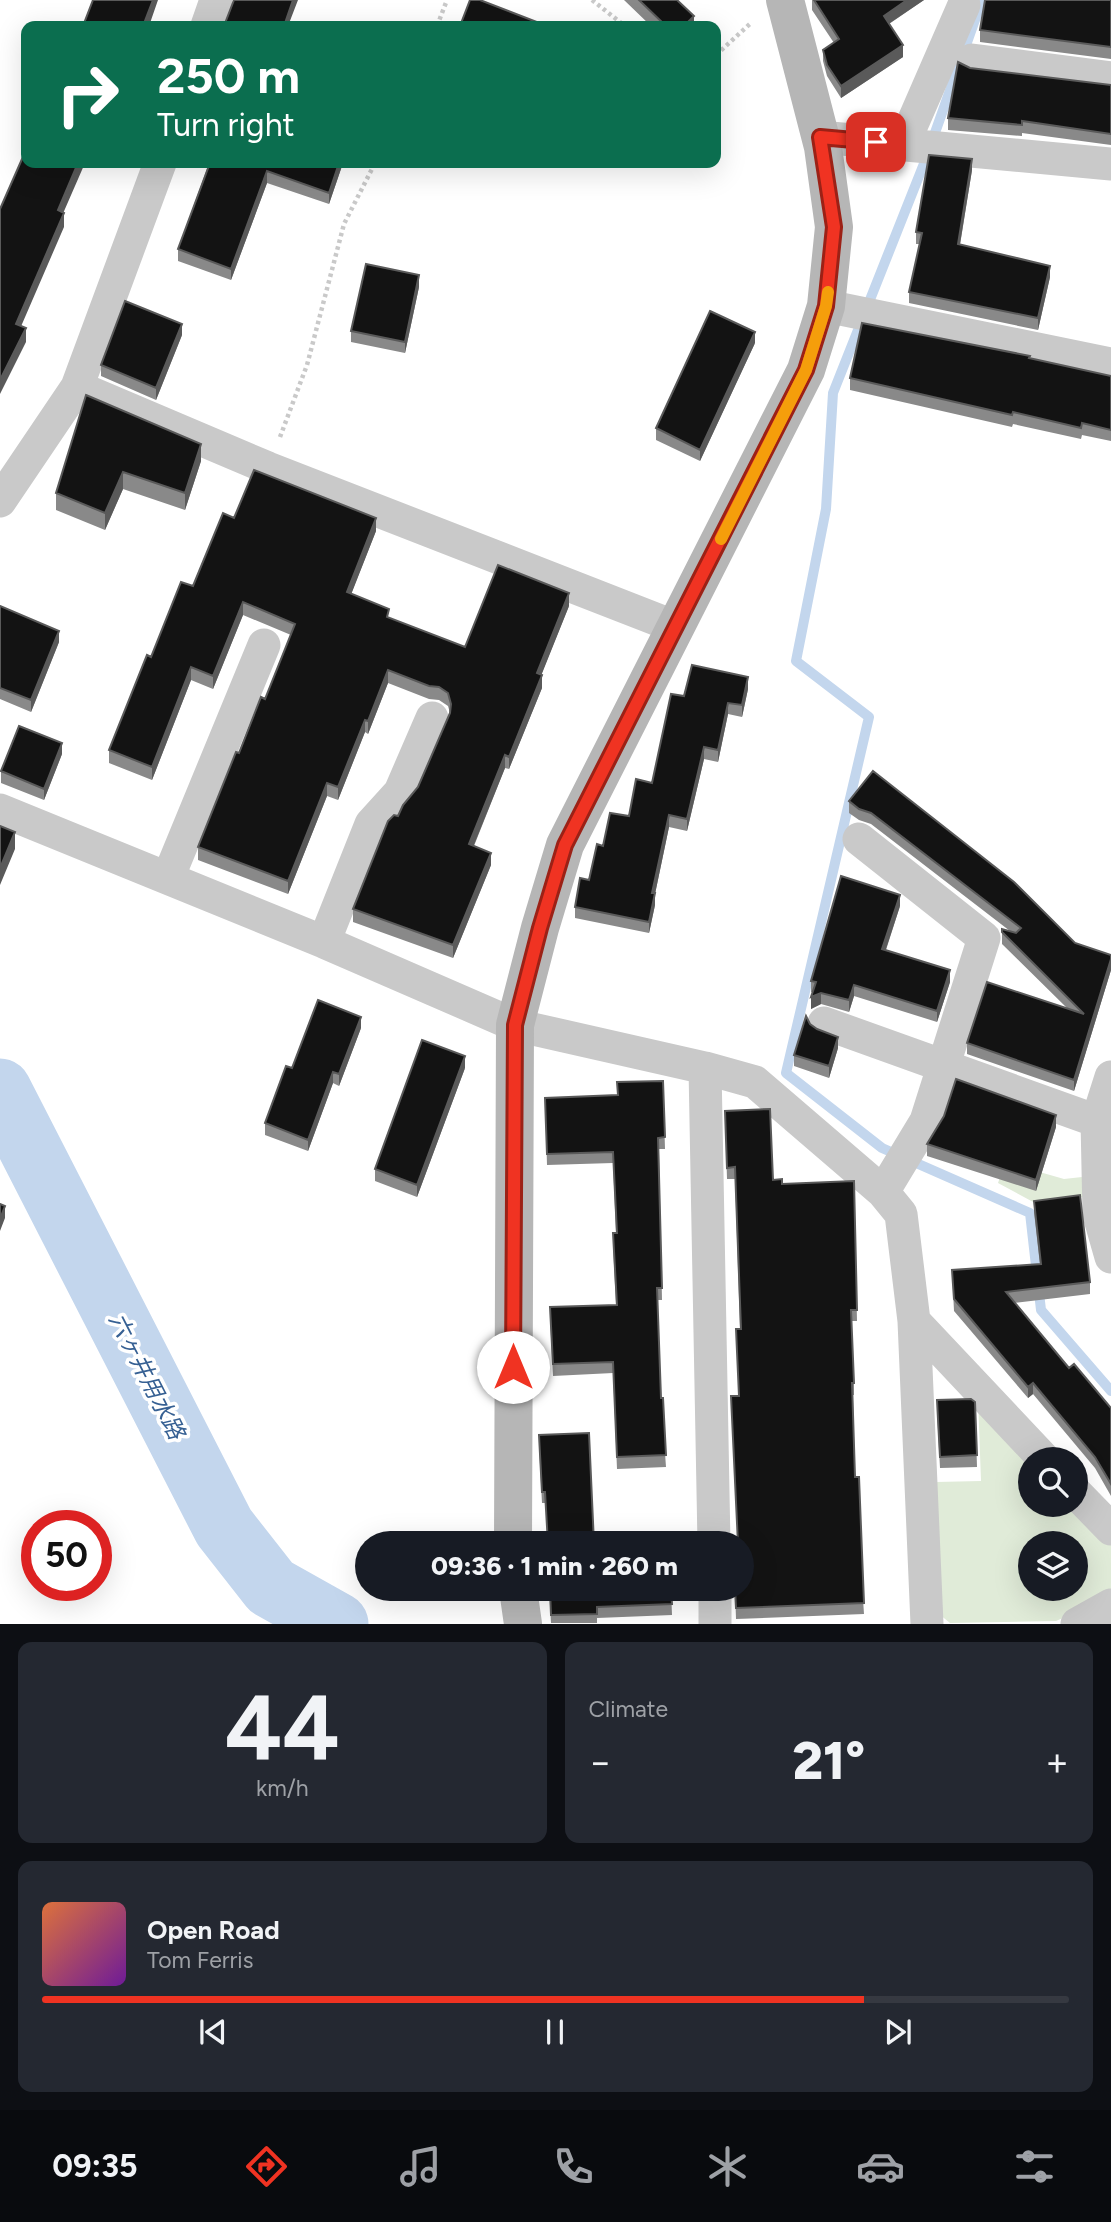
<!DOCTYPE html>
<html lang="en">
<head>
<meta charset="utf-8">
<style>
  body { margin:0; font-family:Figtree,"Noto Sans JP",sans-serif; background:#242831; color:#f1f3f6; height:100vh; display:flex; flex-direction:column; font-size:26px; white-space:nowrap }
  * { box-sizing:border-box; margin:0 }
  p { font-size:23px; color:#9ea1a6 }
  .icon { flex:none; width:38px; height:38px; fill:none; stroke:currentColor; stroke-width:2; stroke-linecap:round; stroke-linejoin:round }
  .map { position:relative; height:1624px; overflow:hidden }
  .side { display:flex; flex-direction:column; gap:18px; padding:18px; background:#0d0f14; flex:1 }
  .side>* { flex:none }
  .banner { position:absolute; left:21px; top:21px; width:700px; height:147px; border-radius:14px; box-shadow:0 7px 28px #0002; background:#0b6e4f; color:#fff; overflow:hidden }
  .tools { position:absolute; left:1018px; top:1447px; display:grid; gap:14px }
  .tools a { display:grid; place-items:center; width:70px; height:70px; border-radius:50%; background:#171b24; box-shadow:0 7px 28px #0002; font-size:35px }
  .speed { position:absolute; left:21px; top:1510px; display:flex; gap:14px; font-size:35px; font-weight:700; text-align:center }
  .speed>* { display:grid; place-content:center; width:91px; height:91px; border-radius:50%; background:#171b24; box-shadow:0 7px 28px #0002; line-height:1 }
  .speed .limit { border:10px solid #d22; background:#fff; color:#111 }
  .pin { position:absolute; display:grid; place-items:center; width:60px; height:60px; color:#fff; margin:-30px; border-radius:14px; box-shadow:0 4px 10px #0006 }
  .me { position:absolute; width:77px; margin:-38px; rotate:0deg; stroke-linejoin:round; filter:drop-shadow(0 0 5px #0008) }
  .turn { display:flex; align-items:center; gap:24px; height:147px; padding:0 21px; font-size:32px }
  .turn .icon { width:91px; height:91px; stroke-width:2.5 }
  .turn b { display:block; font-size:49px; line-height:60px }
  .big { font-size:52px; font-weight:800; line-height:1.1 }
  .side .widget { flex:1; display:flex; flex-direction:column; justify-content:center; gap:10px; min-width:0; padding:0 24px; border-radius:14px; background:#242831 }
  .side .dial { align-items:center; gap:0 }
  .dial b { font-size:91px; line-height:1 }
  .song { display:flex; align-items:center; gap:21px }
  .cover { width:84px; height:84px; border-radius:10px; background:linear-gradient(135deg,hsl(20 70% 55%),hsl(280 70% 35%)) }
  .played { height:7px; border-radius:4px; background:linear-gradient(90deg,#f03322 80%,#363941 80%) }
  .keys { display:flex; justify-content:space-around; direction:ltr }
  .heat { display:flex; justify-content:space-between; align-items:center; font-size:38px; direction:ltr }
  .side .tiles { flex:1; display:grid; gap:18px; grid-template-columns:1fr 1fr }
  .widget:last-child { grid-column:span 2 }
  .trip { position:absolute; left:355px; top:1531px; width:399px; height:70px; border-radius:35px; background:#171b24; box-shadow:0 7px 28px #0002; font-weight:800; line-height:70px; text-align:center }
  .tab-bar { display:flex; height:112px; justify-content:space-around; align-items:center; background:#090b0e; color:#9ea1a6 }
  .tab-bar .icon { width:49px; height:49px }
  .tab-bar .current { color:#f03322 }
  .tab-bar b { font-size:32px; color:#f1f3f6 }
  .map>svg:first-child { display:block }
</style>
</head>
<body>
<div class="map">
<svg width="1111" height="1624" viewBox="0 0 1111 1624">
  <rect width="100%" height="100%" fill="#fff"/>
  <path fill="#e0ebd8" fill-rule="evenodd" d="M1005 1162 1064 1179 1082 1177 1083 1197 1035 1203 998 1183Z
    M978 1399 1031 1460V1505H1075L1111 1545V1597L1056 1621 950 1623 939 1614 936 1482 981 1481ZM1031 1544H1076V1589H1031Z"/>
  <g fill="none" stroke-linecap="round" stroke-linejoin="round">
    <path stroke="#c3d6ed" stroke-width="10" d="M982 0 925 161 833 393 826 509 796 661 869 717 786 1073 882 1148 1030 1213 1041 1310 1111 1391"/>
    <path stroke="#c3d6ed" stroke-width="63" d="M0 1090 224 1527 271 1587 337 1624"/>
    <path stroke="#c9c9c9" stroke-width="4.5" stroke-dasharray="3.5 3.5" stroke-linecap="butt" d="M592 0 625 26
      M437 26 447 0
      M716 55 752 22
      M280 437 307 365 344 224 375 163"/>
    <path stroke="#c9c9c9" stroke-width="33" d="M207 26 216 0
      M972 60 1111 78
      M820 137 1111 164
      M903 145 964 5
      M826 306 1111 364
      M77 387 268 468 676 627
      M0 501 77 387 160 163
      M0 810 324 942 515 1025 705 1068 755 1082 883 1192 901 1214 914 1321 927 1624
      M859 839 984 938 926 1121 883 1192
      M168 878 264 645
      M324 942 371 824 400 792 432 718
      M824 1023 1097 1121 1099 1215 1111 1257
      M705 1068 714 1544
      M1097 1121 1111 1077
      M914 1321 1045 1460
      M1076 1493 1111 1529
      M715 1589V1624
      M1077 1624 1111 1605"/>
    <path stroke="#b6b6b6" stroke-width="38" d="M513 1544 515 1025 540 928 565 845 806 370 826 306 834 227 823 147 785 0
      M518 1589 523 1624"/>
  </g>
  <path fill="#898989" d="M624 0H677L694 26H651Z
    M812 0H924L889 24 903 57 841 98 827 76 823 61V50L834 43 812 10Z
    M1111 0V59L980 42V30Z
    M970 68 1111 85V145L1022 133V136L948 130V118Z
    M209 163H343L329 204 267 183 231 280 178 261V249Z
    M972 170 960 245 1050 277 1038 330 909 303V292L920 244H916V232Z
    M419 287 405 353 351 342V331Z
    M182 335 156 400 101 376V365Z
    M755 343 700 461 656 440V428Z
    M1030 358 1111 376V441L1082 435 1081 439 1013 424 1012 427 850 390V378Z
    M86 395 201 461 185 510 123 489 105 530 56 510V493Z
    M234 518 376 531 351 594 389 618 465 647 569 606 541 675 542 688 509 769 505 768 474 846 491 865 453 958 353 922V909L398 816 418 787 450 713 448 706 439 700 429 699 388 683 368 734 365 732 338 800 327 796 288 894 198 860V847L239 753 265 699 291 635 243 615 213 689 191 680 152 780 109 763V750L151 657Z
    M0 606 59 642 31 712 0 699Z
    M748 689 742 717 728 714 718 762 704 759 687 831 669 827 655 894V905L649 933 575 918V907L589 880 603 846 629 816 652 783 684 696Z
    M62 754 44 800 1 783V771Z
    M873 771 1075 943 1111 955V970L1074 1091 967 1054V1043L1068 1009 1002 944V929L1010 931 871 824 859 820 849 813V801Z
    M900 906 886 950 950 982 937 1022 854 996 849 1012 821 1004 811 1009 813 993 811 992V981Z
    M810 1024 838 1048 829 1078 794 1066V1055Z
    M361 1028 339 1086 333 1083 308 1151 265 1135V1123L292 1068Z
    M465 1068 417 1197 375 1181V1169Z
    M663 1081 665 1149H659L662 1300H657L661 1398 666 1467 617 1469 613 1373 553 1376 550 1319 616 1305 613 1245V1233H616L613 1163 547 1165 545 1098 617 1095Z
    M725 1111 773 1180 782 1184 854 1181 857 1321H851L854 1383V1395H853L855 1477 864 1614 736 1619 735 1589 742 1544H738L731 1396H738L740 1329 735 1179H727Z
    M1056 1127 1036 1191 927 1156V1144Z
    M1034 1201 1090 1282V1294L1014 1303 1069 1368 1111 1408V1496L1095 1468 1033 1394 1028 1398 954 1311 952 1270 1040 1265 1034 1212Z
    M975 1402 977 1467 940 1468 937 1412Z
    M589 1433 545 1503H542L539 1446Z
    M549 1589H671L672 1615 597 1618V1623H551Z"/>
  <path fill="#5a5a5a" d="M153 0H158L149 26H143Z
    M293 0H298L288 26H284Z
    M907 0H924L884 27V16Z
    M694 16V26H684Z
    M903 45V57L841 98V86Z
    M972 159V170L958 256V244Z
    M78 163H85L58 225V210Z
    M339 163H343L329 204V193Z
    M267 171V183L231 280V269Z
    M64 213V227L16 338V324Z
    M1050 266V277L1038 330V318Z
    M419 275V287L405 353V342Z
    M182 324V335L156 400V388Z
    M26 328V342L0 394V380Z
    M755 332V343L700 461V450Z
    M201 444V461L185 510V493Z
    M123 472V489L105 530V513Z
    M376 518V531L347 605V592Z
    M569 593V606L537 686V673Z
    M243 602V615L213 689V676Z
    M59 631V642L31 712V700Z
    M191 667V680L152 780V767Z
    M388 670V683L368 734V721Z
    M542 675V688L509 769V757Z
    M748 677V689L742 717V705Z
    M728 703V714L718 762V750Z
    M365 720V732L338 800V787Z
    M62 743V754L44 800V789Z
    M704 747V759L687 831V819Z
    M505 755V768L469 857V844Z
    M327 783V796L288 894V881Z
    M669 815V827L655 894V905L649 933V922L652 893Z
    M15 832V849L0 885V868Z
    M491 853V865L453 958V945Z
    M900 895V906L882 961V949Z
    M1111 959V970L1074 1091V1080Z
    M950 970V982L937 1022V1011Z
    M854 985V996L849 1012V1000Z
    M821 993V1004L811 1009V997Z
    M361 1017V1028L339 1086V1074Z
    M838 1037V1048L829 1078V1066Z
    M465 1056V1068L417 1197V1185Z
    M333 1072V1083L308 1151V1140Z
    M1056 1115V1127L1036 1191V1180Z
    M5 1206V1218L0 1231V1219Z
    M1033 1383V1394L1028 1398V1387Z"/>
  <path fill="#131313" stroke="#5a5a5a" stroke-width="2" d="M93 0H153L143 26H83Z
    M234 0H293L284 26H224Z
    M470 0H480L547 26H460Z
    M639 0H677L694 16 684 26H666Z
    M814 0H907L884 16 903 45 841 86 827 65 823 50 839 39Z
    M985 0H1111V47L980 30Z
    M958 62 970 68 1111 85V134L1022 121V125L948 118Z
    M26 150V163H78L58 210 64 213 16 324 26 328 0 380V209Z
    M929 155 972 159 958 244 1050 266 1038 318 909 292 922 233 916 232Z
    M210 163H339L329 193 267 171 231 269 178 249Z
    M366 264 419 275 405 342 351 331Z
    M125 301 182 324 156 388 101 365Z
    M710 311 755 332 700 450 656 428Z
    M862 323 1030 356 1029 358 1111 376V430L1082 423 1081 428 1013 412 1012 415 850 378Z
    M86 395 201 444 185 493 123 472 105 513 56 493Z
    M254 470 376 518 347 592 389 609 387 617 465 647 498 565 569 593 537 673 542 675 509 757 505 755 469 844 491 853 453 945 353 909 388 821 394 815 398 816 403 805 418 787 450 713 451 704 448 693 439 687 429 686 388 670 368 721 365 720 338 787 327 783 288 881 198 847 236 752 239 753 261 697 265 699 295 624 243 602 213 676 191 667 152 767 109 750 147 655 151 657 181 582 193 586 223 513 234 518Z
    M0 606 59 631 31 700 0 688Z
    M692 665 748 677 742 705 728 703 718 750 704 747 687 819 669 815 652 893H655L649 922 575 907 580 878 589 880 597 844 603 846 610 813 629 816 636 779 652 783 671 694 684 696Z
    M19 726 62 743 44 789 1 771Z
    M873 771 1014 882 1075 943 1111 955V959L1074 1080 967 1043 987 982 1084 1014 1002 932V929L1016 933 1021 928 871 813 859 809 849 801Z
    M0 826 15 832 0 868Z
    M841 876 900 895 882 949 950 970 937 1011 854 985 849 1000 821 993 811 997 816 982 811 981Z
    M318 1000 361 1017 339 1074 333 1072 308 1140 265 1123 286 1066 292 1068Z
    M806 1016 810 1024 817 1029 838 1037 829 1066 794 1055Z
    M422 1040 465 1056 417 1185 375 1169Z
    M956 1079 1056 1115 1036 1180 927 1144 944 1116Z
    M663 1081 665 1137 658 1138 662 1288H657L661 1398H663L666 1455 617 1457 613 1362 553 1364 550 1307 617 1305 613 1233H617L613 1152 547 1154 545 1098 618 1095 617 1082Z
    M770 1109 773 1180 782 1179V1184L854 1181 857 1310H851L854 1383H852L855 1477H859L864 1603 736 1608 735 1589H742V1544H738L731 1396H739L736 1329H741L735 1167 727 1168 725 1111Z
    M1080 1195 1090 1282 1006 1292 1069 1368 1074 1364 1111 1408V1484L1095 1457 1033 1383 1028 1387 954 1299 952 1270 1041 1264 1034 1201Z
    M0 1204 5 1206 0 1219Z
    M971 1399 975 1402 977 1455 940 1457 937 1400Z
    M589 1433 594 1544H548L545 1492H542L539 1435Z
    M550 1589H671L672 1604 597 1607V1614L551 1615Z"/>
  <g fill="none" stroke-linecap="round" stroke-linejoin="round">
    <defs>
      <path id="route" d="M513 1367 515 1025 540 928 565 845 806 370 826 306 834 227 820 137 876 142"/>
    </defs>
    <use href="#route" stroke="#9c2116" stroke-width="18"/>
    <use href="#route" stroke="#f03322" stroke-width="12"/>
    <path stroke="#f59e0b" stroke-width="12" d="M721 539 806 370 826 306 828 292"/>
  </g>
  <g text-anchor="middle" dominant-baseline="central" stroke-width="7" stroke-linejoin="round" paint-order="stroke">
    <g font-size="23" font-style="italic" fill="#366093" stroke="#fff">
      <text transform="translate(147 1376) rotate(63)">六ヶ井用水路</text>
    </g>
  </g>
</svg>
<div class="tools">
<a><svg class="icon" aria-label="search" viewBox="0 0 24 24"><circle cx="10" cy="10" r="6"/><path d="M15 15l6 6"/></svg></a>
<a><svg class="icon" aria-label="layers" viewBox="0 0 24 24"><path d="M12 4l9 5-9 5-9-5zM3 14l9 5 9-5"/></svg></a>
</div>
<div class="speed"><div class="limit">50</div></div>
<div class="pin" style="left:876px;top:142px;background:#d93025"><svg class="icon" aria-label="arrive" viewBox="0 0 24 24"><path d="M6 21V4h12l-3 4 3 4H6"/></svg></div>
<svg class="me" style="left:513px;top:1367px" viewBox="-20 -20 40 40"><circle r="19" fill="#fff"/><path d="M0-13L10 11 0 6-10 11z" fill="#f03322"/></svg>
<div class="trip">09:36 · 1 min · 260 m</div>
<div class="banner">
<div class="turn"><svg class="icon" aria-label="right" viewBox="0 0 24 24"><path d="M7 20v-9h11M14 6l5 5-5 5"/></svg><div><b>250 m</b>Turn right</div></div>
</div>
</div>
<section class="side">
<div class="tiles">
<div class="widget dial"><b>44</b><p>km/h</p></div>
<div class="widget"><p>Climate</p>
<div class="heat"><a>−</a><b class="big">21°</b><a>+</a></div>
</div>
<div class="widget">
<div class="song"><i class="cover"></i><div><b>Open Road</b><p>Tom Ferris</p></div></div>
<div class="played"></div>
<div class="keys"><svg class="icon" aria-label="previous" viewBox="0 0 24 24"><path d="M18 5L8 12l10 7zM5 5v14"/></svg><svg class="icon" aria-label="pause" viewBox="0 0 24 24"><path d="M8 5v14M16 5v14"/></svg><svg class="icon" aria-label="next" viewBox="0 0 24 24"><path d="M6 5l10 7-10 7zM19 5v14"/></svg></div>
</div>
</div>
</section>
<nav class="tab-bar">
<b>09:35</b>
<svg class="icon current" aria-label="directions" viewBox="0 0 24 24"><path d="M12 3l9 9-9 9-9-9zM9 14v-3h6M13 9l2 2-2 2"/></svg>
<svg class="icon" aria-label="music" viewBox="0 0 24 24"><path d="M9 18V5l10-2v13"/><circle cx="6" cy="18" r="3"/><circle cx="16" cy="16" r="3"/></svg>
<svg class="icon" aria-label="phone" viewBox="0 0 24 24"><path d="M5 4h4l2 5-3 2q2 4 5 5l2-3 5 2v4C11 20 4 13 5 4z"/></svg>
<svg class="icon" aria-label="climate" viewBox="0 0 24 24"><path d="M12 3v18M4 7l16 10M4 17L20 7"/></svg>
<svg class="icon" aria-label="car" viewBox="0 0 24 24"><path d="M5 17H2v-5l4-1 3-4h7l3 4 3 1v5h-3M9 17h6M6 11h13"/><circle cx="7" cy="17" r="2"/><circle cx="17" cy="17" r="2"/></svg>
<svg class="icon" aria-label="filters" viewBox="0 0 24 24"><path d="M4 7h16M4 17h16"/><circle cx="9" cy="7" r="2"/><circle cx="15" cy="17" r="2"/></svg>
</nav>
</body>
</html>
